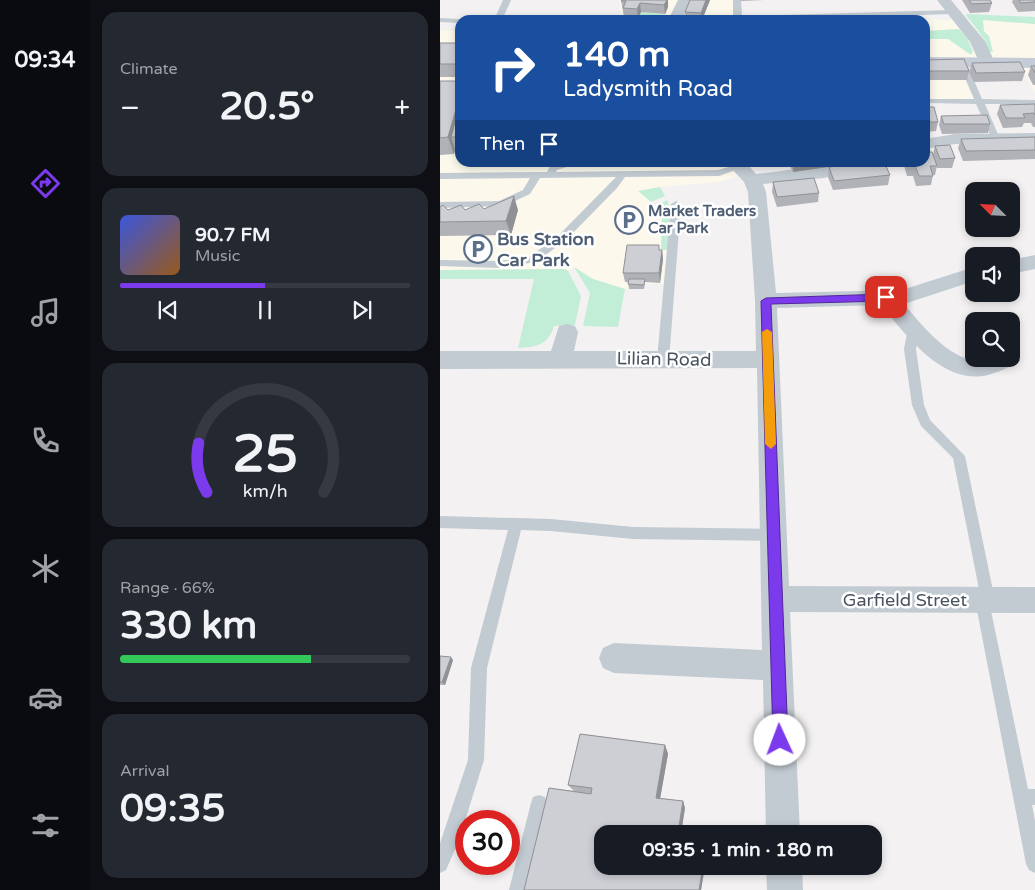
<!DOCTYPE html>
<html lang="en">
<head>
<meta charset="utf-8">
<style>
  body { margin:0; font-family:"Varela Round",sans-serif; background:#242831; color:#f1f3f6; height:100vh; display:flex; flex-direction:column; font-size:19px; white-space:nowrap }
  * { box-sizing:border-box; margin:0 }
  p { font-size:16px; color:#9ea1a6 }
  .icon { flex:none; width:28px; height:28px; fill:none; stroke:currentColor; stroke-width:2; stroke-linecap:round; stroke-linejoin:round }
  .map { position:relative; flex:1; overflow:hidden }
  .details { display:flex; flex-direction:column; gap:12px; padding:12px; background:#0d0f14; width:350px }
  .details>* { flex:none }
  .top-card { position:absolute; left:15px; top:15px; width:475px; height:152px; border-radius:15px; box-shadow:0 2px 8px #0003; background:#1a4fa0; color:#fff; overflow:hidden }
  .needle { width:32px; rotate:294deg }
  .fabs { position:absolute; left:525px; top:182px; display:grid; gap:10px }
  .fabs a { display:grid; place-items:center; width:55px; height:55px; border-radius:10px; background:#171b24; box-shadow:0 2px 8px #0003; font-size:25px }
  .speed { position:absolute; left:15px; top:810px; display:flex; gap:10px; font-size:25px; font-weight:700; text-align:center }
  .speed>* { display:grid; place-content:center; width:65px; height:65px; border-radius:50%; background:#171b24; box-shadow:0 2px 8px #0003; line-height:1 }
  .speed .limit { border:8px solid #d22; background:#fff; color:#111 }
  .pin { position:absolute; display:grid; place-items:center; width:42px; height:42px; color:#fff; margin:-21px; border-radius:10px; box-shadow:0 2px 8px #0006 }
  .me { position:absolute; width:55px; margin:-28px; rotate:358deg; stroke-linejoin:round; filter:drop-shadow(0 0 4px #0008) }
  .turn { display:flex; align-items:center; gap:18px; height:105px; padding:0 25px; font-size:22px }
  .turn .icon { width:65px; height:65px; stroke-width:2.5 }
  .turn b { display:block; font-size:35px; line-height:42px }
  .then { display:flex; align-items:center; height:48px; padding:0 25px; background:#0003; gap:10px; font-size:19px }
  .big { font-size:38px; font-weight:700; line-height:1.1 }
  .details .tile { flex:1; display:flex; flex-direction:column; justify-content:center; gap:8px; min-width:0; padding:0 18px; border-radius:15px; background:#242831 }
  .details .dial { align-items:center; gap:0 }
  .dial svg { height:130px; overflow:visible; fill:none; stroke:#363941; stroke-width:7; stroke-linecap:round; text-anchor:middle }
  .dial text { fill:#f1f3f6; stroke:none }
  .song { display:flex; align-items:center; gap:15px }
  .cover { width:60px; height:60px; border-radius:8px; background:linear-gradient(135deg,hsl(230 70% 55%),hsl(30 70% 35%)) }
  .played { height:5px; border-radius:2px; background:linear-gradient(90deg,#7c3aed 50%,#363941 50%) }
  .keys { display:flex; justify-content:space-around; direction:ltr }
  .heat { display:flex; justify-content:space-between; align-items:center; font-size:28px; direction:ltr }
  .charge { height:8px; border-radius:4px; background:linear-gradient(90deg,#34c759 66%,#363941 0) }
  .trip { position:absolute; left:154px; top:825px; width:288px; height:50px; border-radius:15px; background:#171b24; box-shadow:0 2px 8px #0003; font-weight:700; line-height:50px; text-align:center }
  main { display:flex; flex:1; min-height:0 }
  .menu { display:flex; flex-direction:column; width:90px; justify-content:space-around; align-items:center; background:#090b0e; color:#9ea1a6 }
  .menu .icon { width:35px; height:35px }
  .menu .active { color:#7c3aed }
  .menu b { font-size:22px; color:#f1f3f6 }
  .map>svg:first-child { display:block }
</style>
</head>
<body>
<main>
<nav class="menu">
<b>09:34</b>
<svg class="icon active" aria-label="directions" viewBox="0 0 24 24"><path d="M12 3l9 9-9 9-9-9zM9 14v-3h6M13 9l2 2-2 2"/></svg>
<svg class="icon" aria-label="music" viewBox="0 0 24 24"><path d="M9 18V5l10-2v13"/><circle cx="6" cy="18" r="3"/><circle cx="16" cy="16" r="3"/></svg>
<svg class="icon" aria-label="phone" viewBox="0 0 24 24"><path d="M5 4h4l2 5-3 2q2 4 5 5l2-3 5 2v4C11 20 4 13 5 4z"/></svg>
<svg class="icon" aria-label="climate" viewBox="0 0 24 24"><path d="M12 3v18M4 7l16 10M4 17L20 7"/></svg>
<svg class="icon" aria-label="car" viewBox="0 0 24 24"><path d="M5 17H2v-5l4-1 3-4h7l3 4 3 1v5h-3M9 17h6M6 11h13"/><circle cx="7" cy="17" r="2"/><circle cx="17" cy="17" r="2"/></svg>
<svg class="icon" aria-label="filters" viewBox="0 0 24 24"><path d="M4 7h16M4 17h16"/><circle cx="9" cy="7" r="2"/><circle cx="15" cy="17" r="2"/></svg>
</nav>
<section class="details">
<div class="tile"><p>Climate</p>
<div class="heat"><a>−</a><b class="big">20.5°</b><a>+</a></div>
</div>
<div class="tile">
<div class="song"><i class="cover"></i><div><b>90.7 FM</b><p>Music</p></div></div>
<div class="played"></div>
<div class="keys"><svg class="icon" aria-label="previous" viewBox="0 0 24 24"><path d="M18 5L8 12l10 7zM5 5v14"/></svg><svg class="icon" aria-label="pause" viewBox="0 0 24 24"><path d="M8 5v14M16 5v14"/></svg><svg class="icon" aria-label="next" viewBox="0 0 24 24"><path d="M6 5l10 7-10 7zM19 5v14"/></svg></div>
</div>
<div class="tile dial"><svg viewBox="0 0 100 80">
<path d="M14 69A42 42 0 1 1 86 69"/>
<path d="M14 69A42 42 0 0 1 9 39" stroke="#7c3aed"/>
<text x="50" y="56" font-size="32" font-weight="700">25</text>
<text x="50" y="72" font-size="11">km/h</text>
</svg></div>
<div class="tile"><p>Range · 66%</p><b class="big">330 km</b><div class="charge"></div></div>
<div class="tile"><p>Arrival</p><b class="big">09:35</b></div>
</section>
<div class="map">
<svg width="595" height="890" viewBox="0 0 595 890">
  <rect width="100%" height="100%" fill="#f3f1f1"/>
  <path fill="#fcf9ec" d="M180 0H293V20H181Z
    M457 19 543 20 595 24V93L583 70 528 68 541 100 485 99V20H432Z
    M0 30 20 31V162L321 163 307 173 279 182 229 186 199 191 222 211 221 250H228L225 284 190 283 189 289H185L153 279 134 267 128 271 124 269 0 270Z"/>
  <path fill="#c2eed7" d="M201 12 228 15 226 20H181V16L198 18Z
    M525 14 595 17V24L543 20 544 31 549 36 553 52H548L545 40Z
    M519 29 527 38 533 51 531 55 508 39H485V31Z
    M220 187 225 196 211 202 198 191Z
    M227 200 230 208 228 250H221L222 211 216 206Z
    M134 267 153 279 185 289 178 327 143 326 150 293Z
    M124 269 128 271 141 296 135 325 114 326C108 345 97 347 78 348L94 279H0V270Z"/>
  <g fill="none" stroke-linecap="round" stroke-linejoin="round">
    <path fill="#c2cad2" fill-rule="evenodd" d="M63 0H71L62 20H54Z
      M293 0H301L302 16 513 10 517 12 513 14 301 20 293 17Z
      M0 18 20 19 23 20H20V23L0 22Z
      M519 60 526 62 542 99 595 100V104H545L560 139 559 141 552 139 536 104 490 103 486 101 490 99H534L518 62Z
      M118 162H143L117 170 116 172 278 170 299 164 304 167 279 176 185 177 177 188 126 240 96 262 59 268 0 266V260L59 261 89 257 118 236 176 177 100 178 90 194 64 206 0 208V202L59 201 83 190 90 178 0 179V173L107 172 110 166Z
      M236 201 241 204 229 360 223 364 217 360 231 204Z
      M474 324 480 328 476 349 484 405 490 420 525 456 555 600 550 606 588 789H595V805H592L595 821V873L589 870 586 864 535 600 540 594 513 458 481 426 472 405 464 349 468 328Z
      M0 516 111 519 193 527 334 529 339 531 341 535 339 539 334 541 193 539 111 531 81 530 47 668 44 760 19 840 6 870 0 873V843L28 760 31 668 68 530 0 528Z
      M99 795 105 797 107 803 87 890H69L91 803 93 797Z"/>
    <path fill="#c2cad2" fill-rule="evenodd" d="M238 0H252L242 20H228Z
      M497 0H511L545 41 555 63 553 66H541L530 42Z
      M595 133V143L515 144 485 149V139L515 134Z
      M293 162H314L310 167 316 174C355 170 392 162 431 162L428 166 384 178 323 184 326 192 336 293 462 290 534 267V281L464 304C479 322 505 354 529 359 542 361 558 359 571 359V352L576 359C571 368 561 371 551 374 505 389 466 335 441 305L337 308 349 586 595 587V613L350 612 360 834H326L323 680 174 673 163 668 159 658 163 648 174 643 322 650 317 368 0 369V351H111L119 326 127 324 135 326 138 332 134 351H316L315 301 308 192 304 182 290 167Z
      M595 255V269L571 274V260Z
      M326 866H362L363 890H327Z"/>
    <path fill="#c4ccd8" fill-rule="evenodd" d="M485 57 595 58V68L485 67Z"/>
  </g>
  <circle fill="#7cb19b" cx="227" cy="213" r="5.5"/>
  <path fill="#b1b2b7" d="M181 0H228V7L225 14 201 12 198 18 184 17Z
    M250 0H270L262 20H245V12Z
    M301 0H324L301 1Z
    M522 0H550L552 3 549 12 530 13Z
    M573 0H595V11L578 12 572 2Z
    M0 43H20V77H0Z
    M485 60 529 71 527 80H485Z
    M532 63 585 72 582 81 534 82 529 72Z
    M591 66H595V85H593L588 75Z
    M0 81H20V151H16L15 150 14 154 0 155Z
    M595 104V127H593L591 123H584L582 127 563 128 557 114 560 105Z
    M485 107 498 122 496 131 485 132Z
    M501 116 550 124 548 133 502 134 499 125Z
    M595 137V159L523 161 518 148 521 139Z
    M495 146 515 158 512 168H497V166L495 175H493L491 185 476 186 473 176H467L463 162H485L493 155Z
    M348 162H403L402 165 353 172Z
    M389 167 450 175 448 185 393 190 388 177Z
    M333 182 379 193 378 202 337 207 332 192Z
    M44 209 78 210 71 235 0 236V222L8 210Z
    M220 250H222L223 259 220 283 205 282 204 289H189L188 282H185L183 273Z
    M0 656 13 660 5 685H0Z
    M140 734 225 745 228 754 220 798 243 801 245 808 241 832 251 834H162V866H265L261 890H84L109 788 134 791 128 785Z"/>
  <path fill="#909195" d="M227 0H228V7L225 14 224 5Z
    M266 0H270L262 20H261V13Z
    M200 3 201 12 198 18 197 9Z
    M20 96V132L11 137 15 150 14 154 8 137Z
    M403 162 402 165 353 172 354 163Z
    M74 196 78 210 71 235 66 221Z
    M222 250 223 259 220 283 219 273Z
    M11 657 13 660 5 685 2 682Z
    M225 745 228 754 219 805 216 798Z
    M243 801 245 808 241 834 238 832Z
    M263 866H265L261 890H259Z"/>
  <path fill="#cecfd5" stroke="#909195" d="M182 0H227L224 5 200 3 197 9 183 8 186 1H181Z
    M250 0H266L261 13 245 12Z
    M529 0H550L552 3 532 4Z
    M579 0H595V2L581 3Z
    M0 43H20V64H0Z
    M524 59 529 71H485V60Z
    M580 62 585 72 536 73 532 63Z
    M591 66H595V73Z
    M0 81H20V96L8 137 0 138Z
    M20 104V137H11Z
    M595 104V115L594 113 583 114 585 118H566L560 105Z
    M485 107H494L498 122H485Z
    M547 115 550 124H504L501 116Z
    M595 137V150L526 151 521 139Z
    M510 145 515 158 500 159 495 146Z
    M485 152H492L497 166H490L493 176H479L475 166H469L468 162H485Z
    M439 162H444L450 175 394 181 389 167Z
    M374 178 379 193 337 197 333 182Z
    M74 196 66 221 0 222V207L3 205 8 210 21 205 25 210 39 204 44 209Z
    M187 245H219V250H222L219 273H183Z
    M189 279H205L204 285 188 284Z
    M0 656 11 657 2 682H0Z
    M140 734 225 745 216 798 243 801 238 832 251 834H162V866H263L259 890H84L109 788 151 794 152 788 128 785Z"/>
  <path fill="#7c3aed" stroke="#51269a" d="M446 294 451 297 446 301 331 304 348 740 345 746 340 748 335 746 333 740 321 301 326 298Z"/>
  <path fill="#f59e0b" d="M327 329 332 332 336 444 331 449 325 444 322 332Z"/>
  <defs>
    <symbol id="parking-ring" viewBox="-11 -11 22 22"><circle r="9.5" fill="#fff" stroke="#5c6f8a" stroke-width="1.5"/><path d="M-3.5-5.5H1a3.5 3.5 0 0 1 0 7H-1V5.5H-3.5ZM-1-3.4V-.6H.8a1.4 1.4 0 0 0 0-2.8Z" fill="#5c6f8a"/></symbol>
  </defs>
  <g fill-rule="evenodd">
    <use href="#parking-ring" x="173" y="204" width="32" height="32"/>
    <use href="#parking-ring" x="22" y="233" width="32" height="32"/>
  </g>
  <g text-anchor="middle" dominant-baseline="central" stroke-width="5" stroke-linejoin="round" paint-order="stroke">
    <g font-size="15" font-weight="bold" fill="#4e5e75" stroke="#fff" text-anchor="start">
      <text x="208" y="211">Market Traders<tspan x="208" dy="17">Car Park</tspan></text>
    </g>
    <g font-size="18" font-weight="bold" fill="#4e5e75" stroke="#fff" text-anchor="start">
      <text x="57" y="239">Bus Station<tspan x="57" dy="21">Car Park</tspan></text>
    </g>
    <g font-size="18" fill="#49525e" stroke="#fff">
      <text transform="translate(224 359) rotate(1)">Lilian Road</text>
      <text x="465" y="600">Garfield Street</text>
    </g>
  </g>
</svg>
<div class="fabs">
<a><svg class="needle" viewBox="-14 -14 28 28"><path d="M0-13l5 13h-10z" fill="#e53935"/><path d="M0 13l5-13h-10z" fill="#9ea1a6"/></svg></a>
<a><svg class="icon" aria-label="sound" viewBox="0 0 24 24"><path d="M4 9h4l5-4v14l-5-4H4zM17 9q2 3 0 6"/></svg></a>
<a><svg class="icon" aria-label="search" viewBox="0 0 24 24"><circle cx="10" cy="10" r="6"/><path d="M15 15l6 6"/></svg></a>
</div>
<div class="speed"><div class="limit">30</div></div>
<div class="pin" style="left:446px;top:297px;background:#d93025"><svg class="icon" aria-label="arrive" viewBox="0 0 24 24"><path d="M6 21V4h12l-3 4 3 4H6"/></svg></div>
<svg class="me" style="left:340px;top:740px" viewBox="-20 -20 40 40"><circle r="19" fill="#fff"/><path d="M0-13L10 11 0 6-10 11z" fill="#7c3aed"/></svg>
<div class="trip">09:35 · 1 min · 180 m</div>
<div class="top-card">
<div class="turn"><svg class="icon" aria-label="right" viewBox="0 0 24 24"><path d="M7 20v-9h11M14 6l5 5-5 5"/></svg><div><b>140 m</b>Ladysmith Road</div></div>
<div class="then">Then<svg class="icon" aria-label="arrive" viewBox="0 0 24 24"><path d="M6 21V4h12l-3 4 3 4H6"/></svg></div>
</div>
</div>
</main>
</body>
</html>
